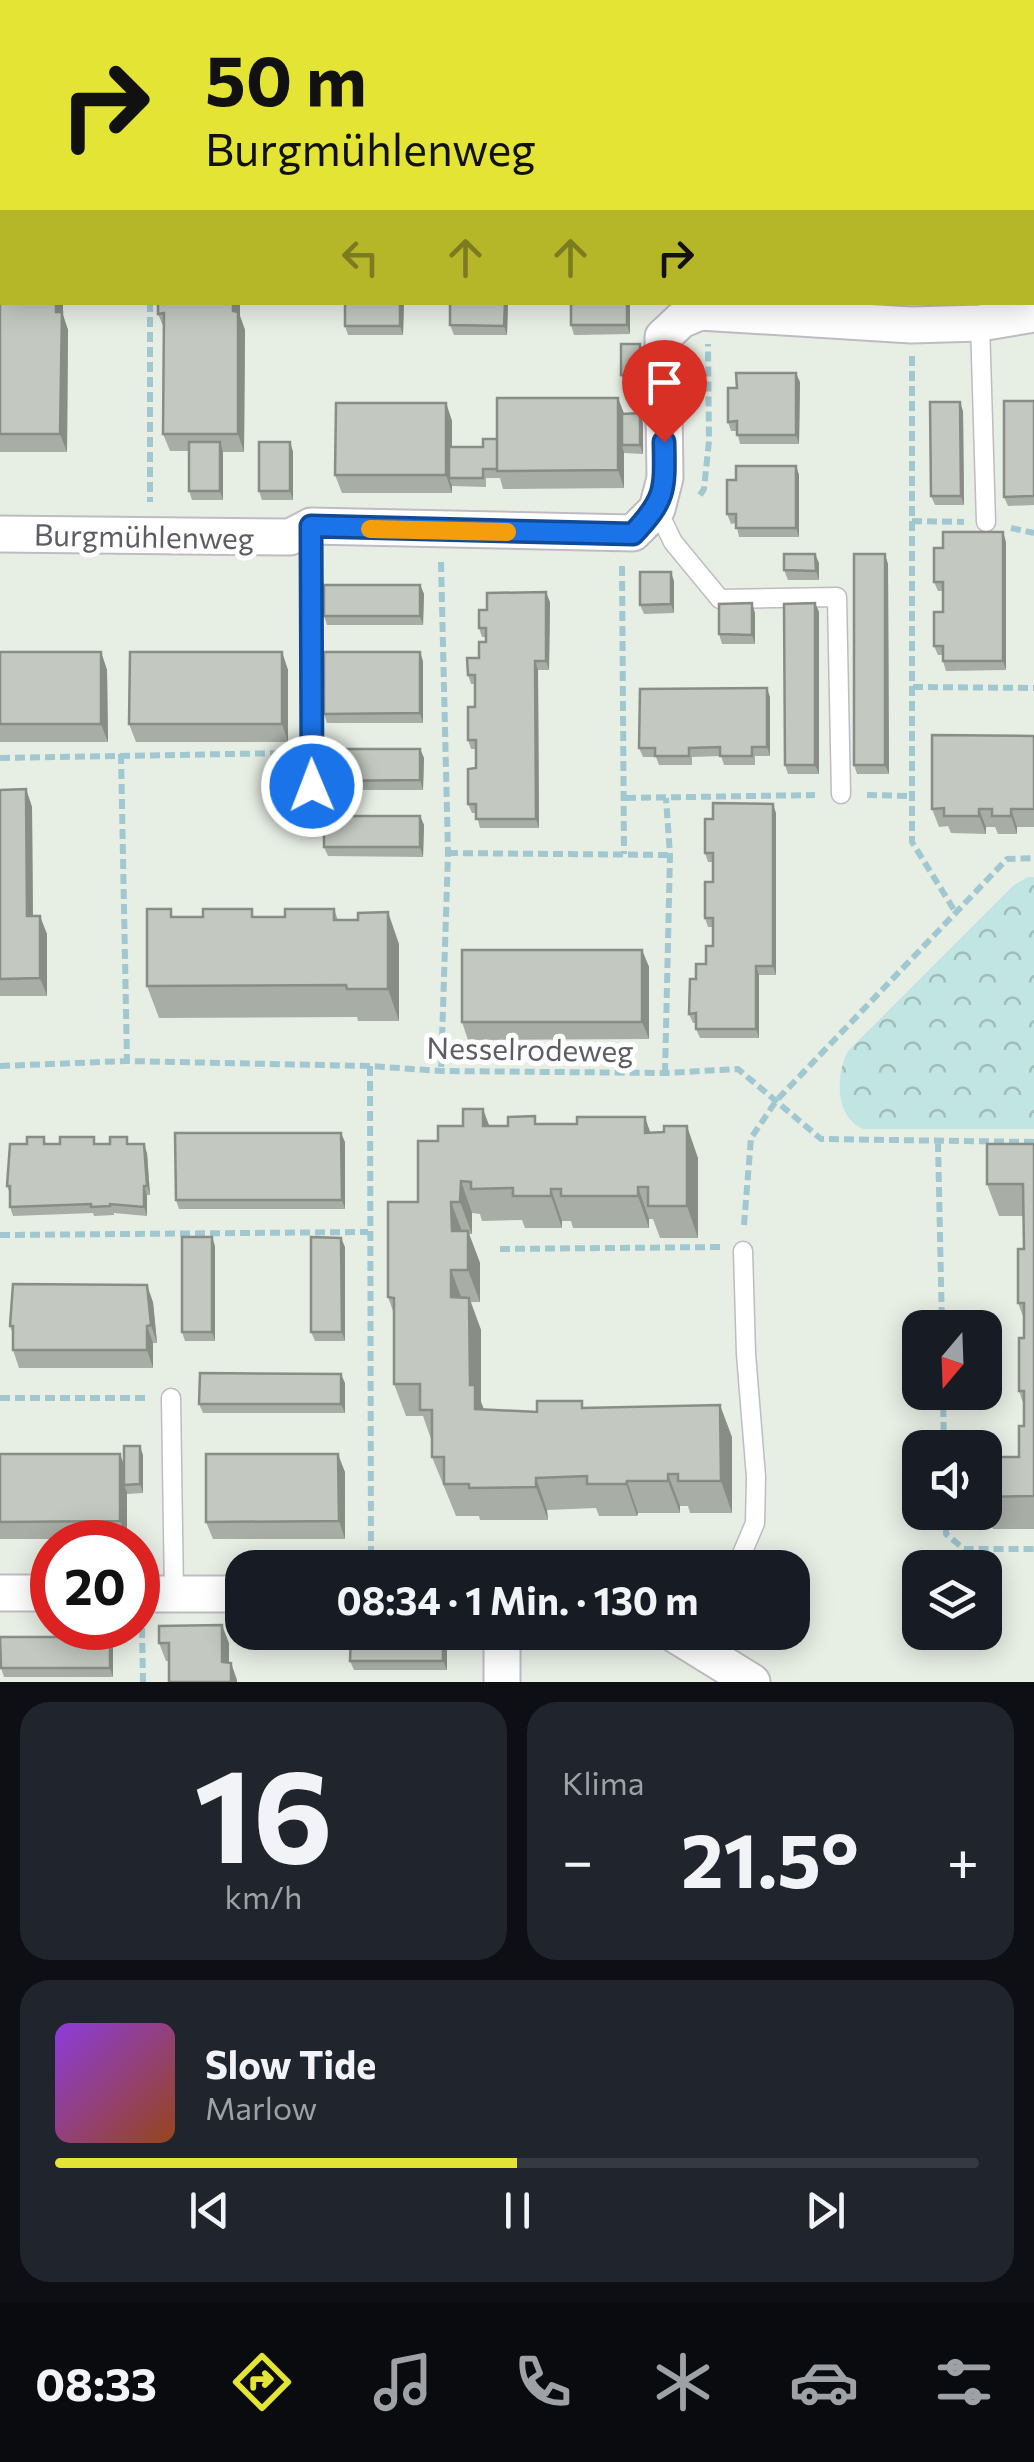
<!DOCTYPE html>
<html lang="de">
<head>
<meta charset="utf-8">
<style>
  body { margin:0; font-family:Commissioner,sans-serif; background:#20242c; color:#f1f3f6; height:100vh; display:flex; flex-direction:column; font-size:38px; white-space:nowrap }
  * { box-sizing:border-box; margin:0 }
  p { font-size:32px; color:#9ea1a6 }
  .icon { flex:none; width:55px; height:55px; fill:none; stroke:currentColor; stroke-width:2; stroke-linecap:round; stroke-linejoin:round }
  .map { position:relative; height:1682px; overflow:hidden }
  .panel { display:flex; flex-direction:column; gap:20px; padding:20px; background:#0d0f14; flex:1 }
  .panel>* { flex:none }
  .banner { position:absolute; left:0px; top:0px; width:1035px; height:305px; box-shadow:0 5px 25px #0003; background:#e4e434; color:#111; overflow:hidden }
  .needle { width:65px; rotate:199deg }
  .controls { position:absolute; left:902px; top:1310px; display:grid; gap:20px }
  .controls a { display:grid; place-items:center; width:100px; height:100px; border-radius:20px; background:#171b24; box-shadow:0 5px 25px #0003; font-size:50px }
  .speed { position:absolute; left:30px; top:1520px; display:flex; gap:20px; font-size:50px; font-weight:700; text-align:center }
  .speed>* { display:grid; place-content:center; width:130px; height:130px; border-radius:50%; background:#171b24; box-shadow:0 5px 25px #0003; line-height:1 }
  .speed .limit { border:15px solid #d22; background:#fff; color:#111 }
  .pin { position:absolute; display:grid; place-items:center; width:85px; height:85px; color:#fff; margin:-102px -42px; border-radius:50% 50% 50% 0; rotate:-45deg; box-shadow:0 0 10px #0007 }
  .pin .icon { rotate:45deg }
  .me { position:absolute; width:110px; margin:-55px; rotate:359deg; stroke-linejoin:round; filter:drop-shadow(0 0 8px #0008) }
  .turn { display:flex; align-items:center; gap:35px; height:210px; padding:0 40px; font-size:45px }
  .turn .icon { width:130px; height:130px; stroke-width:2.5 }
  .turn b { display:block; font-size:70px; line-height:85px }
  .lanes { display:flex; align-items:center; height:95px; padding:0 40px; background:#0003; justify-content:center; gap:50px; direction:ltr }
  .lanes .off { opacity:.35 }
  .big { font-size:75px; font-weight:700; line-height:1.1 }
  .panel .card { flex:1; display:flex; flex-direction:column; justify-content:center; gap:15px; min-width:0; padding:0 35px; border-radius:30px; background:#20242c }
  .panel .dial { align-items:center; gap:0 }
  .dial b { font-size:130px; line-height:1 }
  .song { display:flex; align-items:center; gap:30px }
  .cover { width:120px; height:120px; border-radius:15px; background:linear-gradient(135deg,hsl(270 70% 55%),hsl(20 70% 35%)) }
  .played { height:10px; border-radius:5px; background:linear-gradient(90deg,#e4e434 50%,#363941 50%) }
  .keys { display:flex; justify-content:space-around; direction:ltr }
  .heat { display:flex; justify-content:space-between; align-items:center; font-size:55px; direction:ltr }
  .panel .tiles { flex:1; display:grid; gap:20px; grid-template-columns:1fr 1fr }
  .card:last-child { grid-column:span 2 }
  .trip { position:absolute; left:225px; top:1550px; width:585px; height:100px; border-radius:30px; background:#171b24; box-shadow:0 5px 25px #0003; font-weight:700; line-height:100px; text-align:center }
  .menu { display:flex; height:160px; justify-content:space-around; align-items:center; background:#090b0e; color:#9ea1a6 }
  .menu .icon { width:70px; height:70px }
  .menu .current { color:#e4e434 }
  .menu b { font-size:45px; color:#f1f3f6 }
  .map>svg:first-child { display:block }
</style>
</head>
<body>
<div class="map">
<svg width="1034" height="1682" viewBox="0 0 1034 1682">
  <defs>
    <pattern id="park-crowns" width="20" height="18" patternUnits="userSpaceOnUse" patternTransform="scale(2.5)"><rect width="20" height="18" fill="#c1e5e2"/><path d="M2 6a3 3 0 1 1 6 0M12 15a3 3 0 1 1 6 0" fill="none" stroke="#a0bdbb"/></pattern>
  </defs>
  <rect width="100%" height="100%" fill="#e7eee4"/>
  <path fill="url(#park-crowns)" d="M1028 877H1034V1129H864C835 1119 835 1075 848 1051L1014 885Z"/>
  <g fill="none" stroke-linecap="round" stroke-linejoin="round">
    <defs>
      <path id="service" d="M331 0V2
        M980 323 986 522
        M657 509 673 542 720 599 837 597 841 794
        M311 526 313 787
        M171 1398 174 1594
        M736 1568 755 1523 756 1477 746 1354 743 1251"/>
      <path id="minor" d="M690 0V2
        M700 312 911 325 980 323 1034 314
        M0 534 290 537 311 526 633 533 657 509 665 478 663 337 681 320 700 312V302
        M0 1593H52
        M138 1594H242
        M671 1632 752 1682
        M502 1682V1632"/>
    </defs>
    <use href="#service" stroke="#bfbbc2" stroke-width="21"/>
    <use href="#minor" stroke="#bfbbc2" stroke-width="39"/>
    <path stroke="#a1c8d1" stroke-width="6" stroke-dasharray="10 5" stroke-linecap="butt" d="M885 0V2
      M0 217H2
      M150 302V502
      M912 356V842L956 913
      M700 495 704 489 709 441 708 344
      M912 521 964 522
      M1011 528 1034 533
      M441 562 448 853 441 1071
      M622 566 624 854
      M913 687 1034 688
      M121 754 127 1061
      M0 758 289 753
      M867 795 911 796
      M626 798 815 795
      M448 853 670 855
      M0 1066 127 1061 370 1066 441 1071 665 1073 738 1069 821 1139 1034 1142
      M370 1066 371 1568
      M665 1073 670 855 666 798
      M938 1142 942 1328
      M744 1225 751 1138 776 1101 1007 859 1034 858
      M0 1235 368 1232
      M500 1249 721 1247
      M943 1392 944 1448
      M0 1398H145
      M946 1512V1534L964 1549H1034
      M142 1628 143 1682"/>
    <use href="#service" stroke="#fff" stroke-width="18"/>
    <use href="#minor" stroke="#fff" stroke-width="35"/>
  </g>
  <path fill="#a8ada5" d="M0 251 63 315 68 330 67 452H0Z
    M158 302H240V316L245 330 244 452H223V500H192L189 491V451H170L163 434 164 328 158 314Z
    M404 302 403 335H348L345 326Z
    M450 302H508L507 335H454L450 325Z
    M630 302V334L574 335 571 325Z
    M640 344 643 353V384H625L621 375Z
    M800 382 799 444H740L737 431H731L728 422Z
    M618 398 624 414 643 423V454L624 453V488L503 489 500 478H486V487L452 486V493H342L335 475 446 403 452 421V447H483L497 439Z
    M1034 401V505L1008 506 1004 497Z
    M963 411 964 505H935L931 496Z
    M290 442 293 452V500H262L259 491Z
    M796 466 799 475V537H739L736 523 731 524 727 514 736 480Z
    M1006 542V670L946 671 943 661V655H938L934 646 943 612V591H938L934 582Z
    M819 563V580H788L784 570Z
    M888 564 889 774H857L854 765Z
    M674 581V613L644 614 640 605Z
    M420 585 424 594 423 625H327L324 616Z
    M550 602 549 670H538L539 828H480L476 813H472L468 804 476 768V749H471L468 740 475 707V684H471L468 675 479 658 486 642V637H482L479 628 487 610Z
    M815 603 819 612V774H788L785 765Z
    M755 613V644H722L719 634Z
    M0 652H101L107 670 108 742H0Z
    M282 652 288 670V742H136L129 724Z
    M423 661V723H327L324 714Z
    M770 697V756H755V765H724L721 756 692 757V765H659L656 757H643L639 748Z
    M1034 736V827H1017V834H998L995 827H986V834L951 833 948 826 939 827 932 809Z
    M420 749 424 758 423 790H327L324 781Z
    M26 789 32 807 33 916 47 934V996H0V790Z
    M776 813V975H759V1038H700L696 1029V1023H693L689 1014 696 979 706 964 713 946V927H708L705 918 713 882V862H708L705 853Z
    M420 816 424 825 423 857 328 856 324 847Z
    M334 909 338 920 399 944V1021H358L357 1017 159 1018 147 986 174 917H285Z
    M642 950 649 967V1039L468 1040 462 1022Z
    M537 1124 650 1133 698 1158V1238H660L653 1219H649V1228H573L571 1221H562V1228H525L522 1220 482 1221 480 1214 472 1213V1234H469L480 1263V1302H471L481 1330V1402L484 1410 537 1412 585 1408 732 1437V1513H690L688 1506H680V1513H638L637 1516H599L596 1508 547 1510 548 1520H480L479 1516H456L432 1457V1442L423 1416H406L394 1384V1314L388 1297 438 1141 463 1126H508Z
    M44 1137 46 1144H130L147 1153 150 1195H147V1216L114 1213V1215L94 1216 93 1213 13 1216 10 1207V1194L7 1186 27 1144Z
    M345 1142V1209H179L176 1200Z
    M1034 1144V1529H993L985 1506V1457H1019L1024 1426V1406L1019 1391 1024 1338V1319L1018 1303 1024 1249 1023 1216H999L987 1184Z
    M215 1246V1341H185L182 1332Z
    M345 1247V1341H315L311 1332Z
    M153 1302 157 1343H153V1368H19L13 1350V1334L10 1326Z
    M345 1383V1413H203L199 1404Z
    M0 1454H120L124 1464 143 1455V1493L127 1494V1492V1539H0Z
    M345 1472V1539H213L206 1522Z
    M792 1587 802 1596V1630H792Z
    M351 1632H444L447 1639V1670H354L350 1661Z
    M110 1637 113 1646V1677H4L1 1668Z
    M159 1643H229V1663H231L237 1682H169V1661H166Z"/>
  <path fill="#888d86" d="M0 27 1 30 2 146 0 141Z
    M56 302H63V315L68 330 67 452 60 434Z
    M233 302H240V316L245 330 244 452 238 434Z
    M400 302H404L403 335 400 326Z
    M505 302H508L507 335 504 326Z
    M627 302H630V334L627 325Z
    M640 344 643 353V384L640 375Z
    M796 373 800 382 799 444 796 435Z
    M618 398 625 416 622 445 624 453V488L618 470Z
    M960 402 963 411 964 505 961 496Z
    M446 403 452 421V478H449L452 486V493L446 475Z
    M640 413 643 423V454L640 445Z
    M220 442 223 452V500L220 491Z
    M290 442 293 452V500L290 491Z
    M796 466 799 475V537L796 528Z
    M1003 532 1006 542V670L1003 661Z
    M815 554 819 563V580L816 571Z
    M885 554 888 564 889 774 885 765Z
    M671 572 674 581V613L671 604Z
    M420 585 424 594 423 625 420 616Z
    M546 592 550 602 549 670 546 661Z
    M752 603 755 613V644L752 635Z
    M815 603 819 612V774L815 765Z
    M101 652 107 670 108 742 101 724Z
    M282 652 288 670V742L282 724Z
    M420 652 423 661V723L420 713Z
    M535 661 538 670 539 828 536 819Z
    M767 688 770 697V756L767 747Z
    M420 749 424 758 423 790 420 780Z
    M26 789 32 807 33 934 27 916Z
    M773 804 776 813V975L773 966Z
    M979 809 986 827V834L979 816Z
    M1011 809 1017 827V834L1011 816Z
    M420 816 424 825 423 857 420 847Z
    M388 912 399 944V1021L388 989Z
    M40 916 47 934V996L40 978Z
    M642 950 649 967V1039L642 1022Z
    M756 966 759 975V1038L756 1029Z
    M483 1109 495 1141 483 1126Z
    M645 1117 656 1149 645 1133Z
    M687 1126 698 1158V1238L687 1206Z
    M341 1133 345 1142V1209L342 1200Z
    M144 1144 147 1153 150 1195 147 1186Z
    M461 1181 472 1213V1234L460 1202Z
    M144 1186 147 1195V1216L144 1207Z
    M638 1187 649 1219V1228L638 1196Z
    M551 1189 562 1221V1228L551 1196Z
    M451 1202 463 1234 452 1231Z
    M468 1231 480 1263V1302L468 1270Z
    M212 1237 215 1246V1341L212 1332Z
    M341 1238 345 1247V1341L342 1332Z
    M451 1270 463 1302 451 1297Z
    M147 1285 153 1302 157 1343 151 1325Z
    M469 1298 481 1330V1402L487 1417 475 1409 470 1385Z
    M147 1326 153 1343V1368L147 1350Z
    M341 1374 345 1383V1413L341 1404Z
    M720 1405 732 1437V1513L721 1481Z
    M140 1446 143 1455V1493L140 1484Z
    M120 1454 126 1472 124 1485 127 1492V1539L120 1521Z
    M338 1454 345 1472V1539L339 1521Z
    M668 1474 680 1506V1513L668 1481Z
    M536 1478 547 1510 548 1520 536 1487Z
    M627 1481 638 1513 637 1516 626 1484Z
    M798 1587 802 1596V1630L798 1621Z
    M222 1625 229 1643V1680L222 1662Z
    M443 1632 447 1639V1670L443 1661Z
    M110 1637 113 1646V1677L110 1668Z
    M231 1663 237 1680V1682H231Z"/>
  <path fill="#c3c9c0" stroke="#888d86" stroke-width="2.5" d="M757 0H817V2H757Z
    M906 0H974V2H906Z
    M0 137H2V200H0Z
    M0 251H2V302H56V312H62L60 434H0Z
    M158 302H233V311L238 312V434H163L164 313 158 314Z
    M345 302H400V326H345Z
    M450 302H505L504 326 450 325Z
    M571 302H627V325H571Z
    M621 344H640V375H621Z
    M736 373H796V435H737V421L728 422V388H737Z
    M497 398H618V470L497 471Z
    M1004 401H1034V496L1004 497Z
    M930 402H960L961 496H931Z
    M336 403H446V475H335Z
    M640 413V445H622V414Z
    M483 439H497V469H483V478H449V447H483Z
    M189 442H220V491H189Z
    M259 442H290V491H259Z
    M736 466H796V528H736V514H727V480H736Z
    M943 532H1003V661H943V646H934V612H943V582H934V548H943Z
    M784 554H815L816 571 784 570Z
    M854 554H885V765H854Z
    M640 572H671V604L640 605Z
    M324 585H420V616H324Z
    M546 592V661H535L536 819H476V804H468V769L476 768V740H468V707H475V675H468L467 658H479V642H486V628H479V610H487V593Z
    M752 603V635L719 634V604Z
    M815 603V765H785L784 604Z
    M0 652H101V724H0Z
    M130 652H282V724H129Z
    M324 652H420V713L324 714Z
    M767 688V747H752V756H720V747L689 748V756H655V748H639L640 689Z
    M932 735 1034 736V809H1011V816H992V809H979V816H944V808L932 809Z
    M324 749H420V780L324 781Z
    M26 789 27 916H40V978L0 979V790Z
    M713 803 773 804V966H756V1029H696V1013L689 1014 690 979H696V964H706V946H713V918H705V882H713V853H705V819H713Z
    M324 816H420V847H324Z
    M147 909H171V917H203V909H252V917H285V909H334V920H358V913L388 912V989H347L346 985 147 986Z
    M462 950H642V1022H462Z
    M463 1109H483V1126H508V1117L535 1116V1124H577V1117H645V1133L664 1132V1126H687V1206H648V1187H638V1196H561V1189H551V1196H513V1188L471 1189V1182L461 1181 460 1202H451L452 1231H468V1270H451V1297L469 1298 470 1385H475V1409L537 1412V1401H582V1408L720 1405 721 1481H678V1474H668V1481H627L626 1484H587V1476L536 1478V1487L469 1488V1484H444V1457H432V1410H420V1384H394V1298L388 1297V1202H418V1141H438V1126H463Z
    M175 1133H341L342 1200H176Z
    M27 1137H44V1144H60V1137H94V1144H110V1137H127V1144H144L147 1186H144V1207L110 1204V1206L91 1207V1204L10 1207V1186H7L10 1144H27Z
    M987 1144H1034V1496L985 1497V1457H1019V1426H1024V1391H1019V1338H1024V1303H1018V1249H1024L1023 1184H987Z
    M182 1237H212V1332H182Z
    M311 1237 341 1238 342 1332H311Z
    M13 1284 147 1285 151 1325 147 1326V1350H13V1326H10Z
    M200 1373 341 1374V1404H199Z
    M124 1446H140V1484L124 1485Z
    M0 1454H120V1521L0 1522Z
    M206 1454H338L339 1521 206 1522Z
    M792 1587H798V1621H792Z
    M222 1625V1662L231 1663V1682H169V1643H159V1626Z
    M351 1632H443V1661H350Z
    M0 1637H110V1668H1Z"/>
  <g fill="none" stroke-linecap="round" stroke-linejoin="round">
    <defs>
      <path id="route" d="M312 786 311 526 633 534C666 499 665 490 664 442"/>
    </defs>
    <use href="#route" stroke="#114b97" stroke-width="25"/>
    <use href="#route" stroke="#1a73e8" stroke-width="18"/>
    <path stroke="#f59e0b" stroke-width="18" d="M370 529 507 532"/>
  </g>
  <g text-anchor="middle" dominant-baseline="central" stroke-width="10" stroke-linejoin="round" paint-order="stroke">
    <g font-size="30" fill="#605c64" stroke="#fff">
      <text transform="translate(144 535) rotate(1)">Burgmühlenweg</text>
      <text transform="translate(530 1048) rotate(1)">Nesselrodeweg</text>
    </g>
  </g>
</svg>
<div class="controls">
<a><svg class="needle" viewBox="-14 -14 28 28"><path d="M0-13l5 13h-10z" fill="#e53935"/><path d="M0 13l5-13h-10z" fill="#9ea1a6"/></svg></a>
<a><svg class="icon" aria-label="sound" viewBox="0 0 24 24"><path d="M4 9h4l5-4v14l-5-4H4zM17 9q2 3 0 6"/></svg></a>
<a><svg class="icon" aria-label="layers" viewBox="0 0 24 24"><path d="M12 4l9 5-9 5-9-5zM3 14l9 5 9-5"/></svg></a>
</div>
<div class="speed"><div class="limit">20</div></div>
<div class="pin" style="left:664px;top:442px;background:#d93025"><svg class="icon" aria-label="arrive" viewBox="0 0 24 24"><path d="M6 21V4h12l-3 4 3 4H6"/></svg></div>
<svg class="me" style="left:312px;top:786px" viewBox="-20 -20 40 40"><circle r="17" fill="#1a73e8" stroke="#fff" stroke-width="3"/><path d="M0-11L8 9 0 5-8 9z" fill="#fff"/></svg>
<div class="trip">08:34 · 1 Min. · 130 m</div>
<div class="banner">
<div class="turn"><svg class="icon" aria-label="right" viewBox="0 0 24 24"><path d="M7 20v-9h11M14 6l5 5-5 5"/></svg><div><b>50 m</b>Burgmühlenweg</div></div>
<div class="lanes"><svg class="icon off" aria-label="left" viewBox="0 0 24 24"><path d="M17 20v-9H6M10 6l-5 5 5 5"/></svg><svg class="icon off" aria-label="ahead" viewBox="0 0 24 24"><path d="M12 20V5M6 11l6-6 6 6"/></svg><svg class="icon off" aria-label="ahead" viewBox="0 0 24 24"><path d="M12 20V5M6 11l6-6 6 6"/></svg><svg class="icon" aria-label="right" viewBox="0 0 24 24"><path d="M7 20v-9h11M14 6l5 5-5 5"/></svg></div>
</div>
</div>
<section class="panel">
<div class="tiles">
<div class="card dial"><b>16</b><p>km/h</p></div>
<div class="card"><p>Klima</p>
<div class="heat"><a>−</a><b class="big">21.5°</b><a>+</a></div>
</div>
<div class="card">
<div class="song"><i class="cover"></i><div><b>Slow Tide</b><p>Marlow</p></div></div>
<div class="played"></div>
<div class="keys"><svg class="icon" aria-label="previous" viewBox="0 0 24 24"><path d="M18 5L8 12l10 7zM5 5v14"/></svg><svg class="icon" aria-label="pause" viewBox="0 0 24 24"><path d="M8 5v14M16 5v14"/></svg><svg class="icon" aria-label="next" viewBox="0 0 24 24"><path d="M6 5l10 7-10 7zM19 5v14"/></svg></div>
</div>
</div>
</section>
<nav class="menu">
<b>08:33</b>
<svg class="icon current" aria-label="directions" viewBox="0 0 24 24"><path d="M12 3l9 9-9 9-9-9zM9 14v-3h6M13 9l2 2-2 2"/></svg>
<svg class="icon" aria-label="music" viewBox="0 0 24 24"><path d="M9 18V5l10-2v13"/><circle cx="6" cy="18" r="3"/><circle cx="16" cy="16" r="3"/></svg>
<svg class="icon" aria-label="phone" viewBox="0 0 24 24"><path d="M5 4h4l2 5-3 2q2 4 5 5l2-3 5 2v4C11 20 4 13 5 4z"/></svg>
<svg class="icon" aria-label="climate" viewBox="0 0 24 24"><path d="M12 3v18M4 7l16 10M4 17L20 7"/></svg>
<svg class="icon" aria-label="car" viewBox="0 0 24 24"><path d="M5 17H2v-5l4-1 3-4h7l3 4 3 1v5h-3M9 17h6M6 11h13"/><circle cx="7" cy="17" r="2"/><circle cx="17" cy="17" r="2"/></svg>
<svg class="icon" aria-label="filters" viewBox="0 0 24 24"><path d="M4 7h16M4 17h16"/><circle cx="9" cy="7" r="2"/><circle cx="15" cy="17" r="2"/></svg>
</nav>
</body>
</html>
